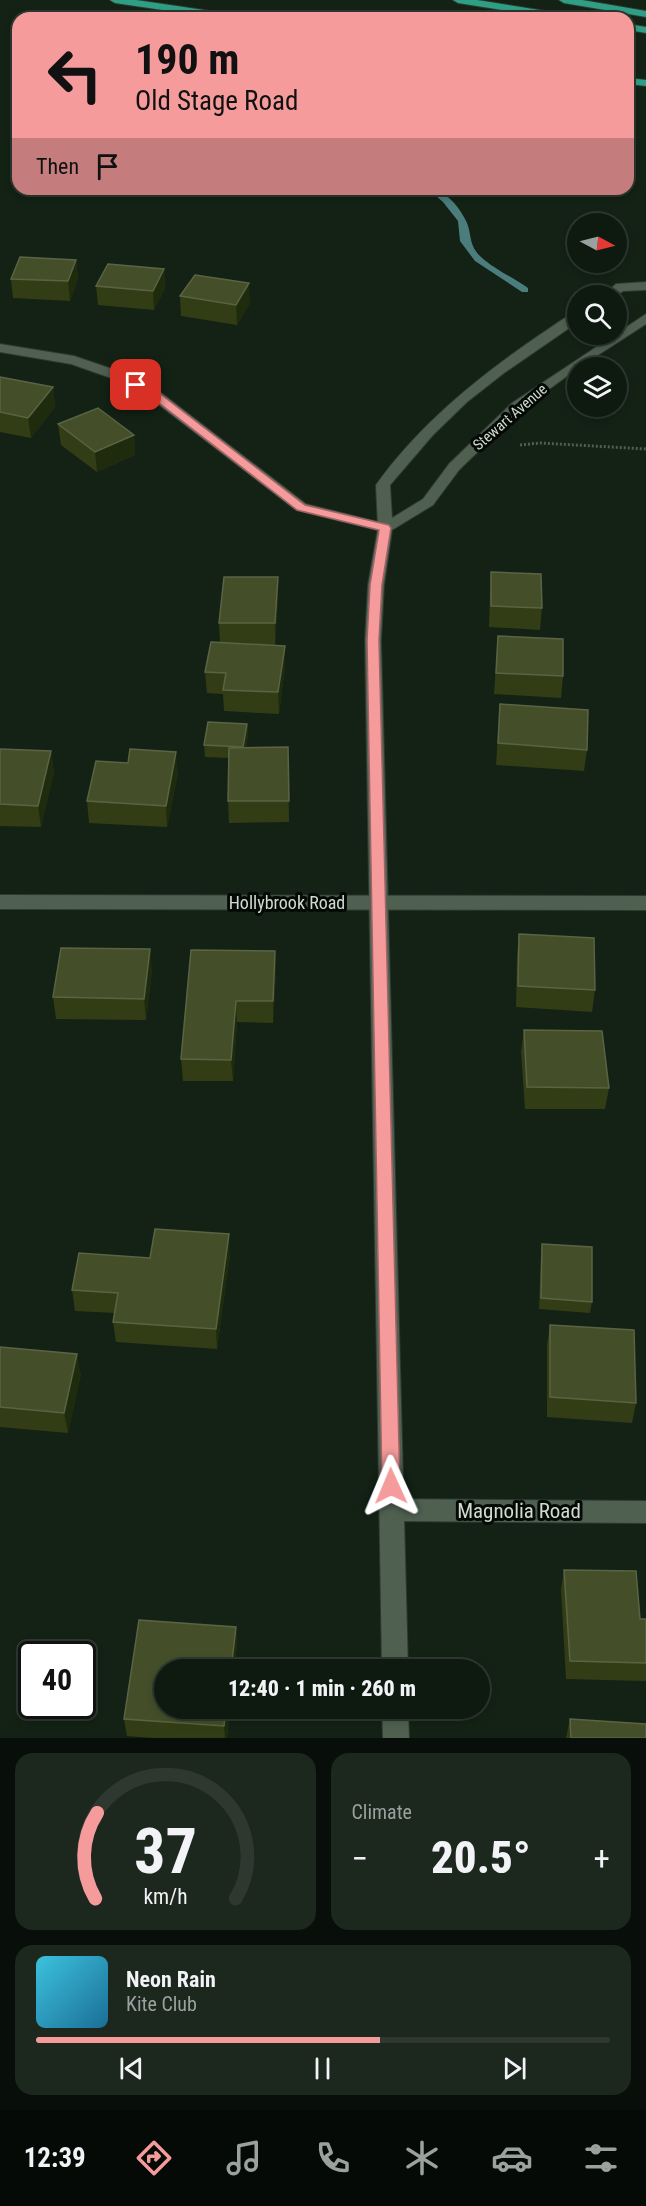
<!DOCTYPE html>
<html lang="en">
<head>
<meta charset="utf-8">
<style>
  body { margin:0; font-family:"Roboto Condensed",sans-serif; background:#1c271e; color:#f1f3f6; height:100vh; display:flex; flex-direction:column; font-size:22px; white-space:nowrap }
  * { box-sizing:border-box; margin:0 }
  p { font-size:20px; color:#9ba19f }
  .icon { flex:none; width:33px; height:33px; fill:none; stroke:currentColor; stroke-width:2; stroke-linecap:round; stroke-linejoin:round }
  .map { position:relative; height:1738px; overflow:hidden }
  .panel { display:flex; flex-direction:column; gap:15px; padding:15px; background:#080e09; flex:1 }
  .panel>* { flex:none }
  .banner { position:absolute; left:12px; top:12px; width:622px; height:183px; border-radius:18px; box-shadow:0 3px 9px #0003,0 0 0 2px #2e3830; background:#f59b9b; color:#111; overflow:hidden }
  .needle { width:39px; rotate:97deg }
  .tools { position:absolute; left:567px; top:213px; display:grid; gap:12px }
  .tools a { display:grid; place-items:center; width:60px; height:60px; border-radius:50%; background:#0e1a10; box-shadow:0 3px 9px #0003,0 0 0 2px #2e3830; font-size:30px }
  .speed { position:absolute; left:18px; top:1641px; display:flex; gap:12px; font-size:30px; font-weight:700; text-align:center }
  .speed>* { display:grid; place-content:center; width:78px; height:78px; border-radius:50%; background:#0e1a10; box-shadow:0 3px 9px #0003,0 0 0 2px #2e3830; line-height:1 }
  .speed .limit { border:3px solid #111; border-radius:9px; background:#fff; color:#111 }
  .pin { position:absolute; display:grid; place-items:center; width:51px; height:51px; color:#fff; margin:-26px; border-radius:12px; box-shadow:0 3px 9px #0006 }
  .me { position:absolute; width:66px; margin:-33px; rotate:359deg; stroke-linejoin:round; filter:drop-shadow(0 0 4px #0008) }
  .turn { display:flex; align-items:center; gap:21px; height:126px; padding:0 24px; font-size:27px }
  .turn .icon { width:78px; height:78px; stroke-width:2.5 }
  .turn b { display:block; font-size:42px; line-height:51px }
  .then { display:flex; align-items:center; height:57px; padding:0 24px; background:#0003; gap:12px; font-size:22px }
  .big { font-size:45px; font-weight:800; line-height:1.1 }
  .panel .tile { flex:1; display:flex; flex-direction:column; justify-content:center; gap:9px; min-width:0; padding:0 21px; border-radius:18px; background:#1c271e }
  .panel .dial { align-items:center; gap:0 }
  .dial svg { height:156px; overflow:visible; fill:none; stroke:#2e3830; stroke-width:7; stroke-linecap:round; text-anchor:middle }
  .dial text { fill:#f1f3f6; stroke:none }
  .song { display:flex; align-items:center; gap:18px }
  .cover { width:72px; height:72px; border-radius:9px; background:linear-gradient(135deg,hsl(190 70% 55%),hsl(200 70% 35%)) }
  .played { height:6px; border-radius:3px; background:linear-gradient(90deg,#f59b9b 60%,#2e3830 60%) }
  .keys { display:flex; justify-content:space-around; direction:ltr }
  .heat { display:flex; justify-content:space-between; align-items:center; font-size:33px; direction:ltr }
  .panel .tiles { flex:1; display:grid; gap:15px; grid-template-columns:1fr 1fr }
  .tile:last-child { grid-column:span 2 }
  .trip { position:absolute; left:154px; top:1659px; width:336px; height:60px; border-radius:30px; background:#0e1a10; box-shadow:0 3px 9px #0003,0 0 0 2px #2e3830; font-weight:800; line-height:60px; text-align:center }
  .dock { display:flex; height:96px; justify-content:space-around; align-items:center; background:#060a06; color:#9ba19f }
  .dock .icon { width:42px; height:42px }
  .dock .active { color:#f59b9b }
  .dock b { font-size:27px; color:#f1f3f6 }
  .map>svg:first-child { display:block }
</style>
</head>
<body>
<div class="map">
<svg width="646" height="1738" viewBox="0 0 646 1738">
  <rect width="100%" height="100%" fill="#132215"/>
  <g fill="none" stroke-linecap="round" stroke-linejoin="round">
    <path fill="#4a7d7c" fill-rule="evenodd" d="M428 189C444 189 458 205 465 219 473 233 467 244 481 257 494 269 514 278 528 288V292H522L475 261 460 241 458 221 443 202Z"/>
    <defs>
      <path id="minor" d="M0 344 74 356 121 372 160 392 306 504 390 525 392 528 385 532 296 510 150 398 111 378 71 364 0 352Z
        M0 895 646 896V910L0 909Z
        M392 1499 646 1501V1523L392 1521 384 1518 380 1510 384 1502Z"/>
      <path id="tertiary" d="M646 282V290L623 291 616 296H602L616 284Z
        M578 312V322L504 373 467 402 433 435 390 485 392 518 423 499 449 464 512 403 646 314V324L578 368 522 409 459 470 433 505 392 530 384 585 381 640 408 1670H382L365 640 368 585 378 528 376 485C419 425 477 378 538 336 550 329 564 316 578 312Z
        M382 1708H408L409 1738H383Z"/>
      <path id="motorway" d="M110 0H136L238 15 243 18H217L115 3Z
        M453 0H477L571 15 576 18H552L458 3Z
        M559 0H582L646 11V17L564 3Z
        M628 24 646 27V33L628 30Z
        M628 78 646 80V86L628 84Z"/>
    </defs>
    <use href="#minor" stroke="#2f3930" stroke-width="2"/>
    <use href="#tertiary" stroke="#2f3930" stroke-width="2"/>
    <use href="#motorway" stroke="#2f3930" stroke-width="2"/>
    <path stroke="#505d51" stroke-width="3" stroke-dasharray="2 2" stroke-linecap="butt" d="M520 445 540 443 646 449"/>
    <use href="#minor" fill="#4f6051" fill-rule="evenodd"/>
    <use href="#tertiary" fill="#4f6051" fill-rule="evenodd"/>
    <use href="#motorway" fill="#2e9f85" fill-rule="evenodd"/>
  </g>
  <path fill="#333d15" d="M76 260 78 279 70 301 13 298 11 279Z
    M164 269 165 288 154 310 98 305 96 286Z
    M180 296 250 303 237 325 181 316Z
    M0 377 53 387 55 407 31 438 0 432Z
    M58 424 134 435 135 455 97 472 61 445Z
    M491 572 542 608 540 630 489 627 490 593Z
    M278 577V598L275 645 254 644 285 646V667L279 714 224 711 223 694 207 693 205 672 220 643 219 623Z
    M498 636 563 676 561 698 494 694Z
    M500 704 587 750 584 771 496 765Z
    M247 724 248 735 246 748 288 747 289 822 229 823 228 801 229 758 205 757 204 745Z
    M0 749 51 751 54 772 41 827 0 826Z
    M128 763 178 773 167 827 89 823 87 801Z
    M519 934 595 990 592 1012 516 1007 517 955Z
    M275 951 276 972 273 1023 237 1022 233 1081H183L181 1059Z
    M152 970 146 1020 56 1019 53 997Z
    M524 1030 609 1088 605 1109H525L521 1052Z
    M542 1244 592 1302 590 1313 539 1309 541 1255Z
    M230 1255 217 1349 116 1342 113 1322 115 1313 75 1311 72 1290 150 1258Z
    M550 1325 636 1403 632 1423 547 1417V1345Z
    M0 1347 81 1374 68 1433 0 1427Z
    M564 1570 640 1619H646V1681L566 1679 561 1589Z
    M139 1620 236 1627 237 1645 234 1670H165V1708H230L227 1738H154L127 1736 124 1719Z
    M570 1719 646 1738H566Z"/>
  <path fill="#1f2b0d" d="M76 260 78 279 70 301 68 281Z
    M164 269 165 288 154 310 153 291Z
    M249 283 250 303 237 325 236 305Z
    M53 387 55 407 31 438 28 418Z
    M134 435 135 455 97 472 95 452Z
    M278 577V598L275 645V623Z
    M285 646V667L279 714 278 692Z
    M247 724 248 735 244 759 243 747Z
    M51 751 54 772 41 827 38 806Z
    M176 752 178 773 167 827 166 806Z
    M150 949 152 970 146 1020 144 999Z
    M275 951 276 972 273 1023V1001Z
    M236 1001 237 1022 233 1081 231 1060Z
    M229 1234 230 1255 217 1349 216 1329Z
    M77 1354 81 1374 68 1433 64 1413Z
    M236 1627 237 1645 234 1670H231Z
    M226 1708H230L227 1738H225L224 1726Z"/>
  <path fill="#444e29" stroke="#5a6444" stroke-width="1.5" d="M20 257 76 260 68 281 11 279Z
    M108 264 164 269 153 291 96 286Z
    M195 275 249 283 236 305 180 296Z
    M0 377 53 387 28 418 0 412Z
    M98 408 134 435 95 452 58 424Z
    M491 572 541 574 542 608 491 606Z
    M224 577H278L275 623H219Z
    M498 636 563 639V676L496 673Z
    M211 642 285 646 278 692 223 690 226 673 205 672Z
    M500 704 588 710 587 750 498 743Z
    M208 722 247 724 243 747 204 745Z
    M288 747 289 801H228L229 748Z
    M0 749 51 751 38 806 0 804Z
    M130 749 176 752 166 806 87 801 96 761 128 763Z
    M519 934 594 938 595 990 518 986Z
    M61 948 150 949 144 999 53 997Z
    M191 950 275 951 273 1001H236L231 1060 181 1059Z
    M524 1030 602 1031 609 1088 527 1087Z
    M155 1229 229 1234 216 1329 113 1322 118 1293 72 1290 79 1253 150 1258Z
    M542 1244 592 1247V1302L541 1298Z
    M550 1325 634 1330 636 1403 550 1397Z
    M0 1347 77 1354 64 1413 0 1407Z
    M564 1570 636 1571 640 1619H646V1663L570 1661Z
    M139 1620 236 1627 231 1670H165V1708H226L224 1726 124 1719Z
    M570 1719 646 1724V1738H571Z"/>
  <path fill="#f59b9b" stroke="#9f6565" stroke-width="1.5" d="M136 382 159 393 305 505 389 525 391 528 382 585 379 640 400 1486 398 1492 391 1495 385 1492 382 1486 367 640 370 585 379 530 297 510 151 397 132 387V383Z"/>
  <g text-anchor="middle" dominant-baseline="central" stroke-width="6" stroke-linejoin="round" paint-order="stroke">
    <g font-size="15" fill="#d0dad1" stroke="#040905">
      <text transform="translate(510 417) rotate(-41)">Stewart Avenue</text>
    </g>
    <g font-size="18" fill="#d0dad1" stroke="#040905">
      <text x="287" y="902">Hollybrook Road</text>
    </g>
    <g font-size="21" fill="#d0dad1" stroke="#040905">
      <text x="519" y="1511">Magnolia Road</text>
    </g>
  </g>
</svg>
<div class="tools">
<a><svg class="needle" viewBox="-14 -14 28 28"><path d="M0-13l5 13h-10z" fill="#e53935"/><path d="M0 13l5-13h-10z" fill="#9ba19f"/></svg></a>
<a><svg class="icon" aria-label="search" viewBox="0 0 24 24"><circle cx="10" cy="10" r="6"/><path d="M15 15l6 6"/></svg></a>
<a><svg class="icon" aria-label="layers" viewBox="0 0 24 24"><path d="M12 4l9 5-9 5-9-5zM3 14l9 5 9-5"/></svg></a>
</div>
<div class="speed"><div class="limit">40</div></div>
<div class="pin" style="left:136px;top:385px;background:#d93025"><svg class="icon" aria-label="arrive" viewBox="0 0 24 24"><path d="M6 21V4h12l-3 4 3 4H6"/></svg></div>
<svg class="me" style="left:391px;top:1486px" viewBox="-20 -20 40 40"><path d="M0-17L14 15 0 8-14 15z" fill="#f59b9b" stroke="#fff" stroke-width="4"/></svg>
<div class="trip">12:40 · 1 min · 260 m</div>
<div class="banner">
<div class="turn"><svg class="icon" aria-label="left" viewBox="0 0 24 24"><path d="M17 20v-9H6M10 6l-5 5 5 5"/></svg><div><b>190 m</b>Old Stage Road</div></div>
<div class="then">Then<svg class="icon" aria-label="arrive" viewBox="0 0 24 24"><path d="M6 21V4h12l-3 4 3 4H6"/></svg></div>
</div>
</div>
<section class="panel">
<div class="tiles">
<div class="tile dial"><svg viewBox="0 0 100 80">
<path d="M14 69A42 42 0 1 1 86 69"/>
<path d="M14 69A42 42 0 0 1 15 25" stroke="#f59b9b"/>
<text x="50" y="56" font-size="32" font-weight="700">37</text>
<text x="50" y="72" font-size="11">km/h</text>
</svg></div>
<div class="tile"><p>Climate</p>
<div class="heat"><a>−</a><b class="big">20.5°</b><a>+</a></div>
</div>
<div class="tile">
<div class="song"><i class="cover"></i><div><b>Neon Rain</b><p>Kite Club</p></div></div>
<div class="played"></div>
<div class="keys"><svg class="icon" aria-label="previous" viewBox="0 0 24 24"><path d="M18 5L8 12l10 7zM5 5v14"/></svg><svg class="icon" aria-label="pause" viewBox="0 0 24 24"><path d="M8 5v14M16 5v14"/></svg><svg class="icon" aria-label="next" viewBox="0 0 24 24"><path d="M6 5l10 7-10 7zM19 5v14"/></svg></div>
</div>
</div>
</section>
<nav class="dock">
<b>12:39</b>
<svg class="icon active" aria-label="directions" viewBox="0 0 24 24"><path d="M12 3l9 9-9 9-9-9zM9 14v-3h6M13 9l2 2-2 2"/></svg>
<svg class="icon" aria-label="music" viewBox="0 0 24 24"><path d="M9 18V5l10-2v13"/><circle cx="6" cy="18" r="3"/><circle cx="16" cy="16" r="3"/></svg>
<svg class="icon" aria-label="phone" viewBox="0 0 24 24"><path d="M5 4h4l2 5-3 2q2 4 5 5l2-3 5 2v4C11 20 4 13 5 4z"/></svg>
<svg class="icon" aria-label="climate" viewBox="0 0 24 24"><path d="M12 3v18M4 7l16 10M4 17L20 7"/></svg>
<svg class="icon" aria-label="car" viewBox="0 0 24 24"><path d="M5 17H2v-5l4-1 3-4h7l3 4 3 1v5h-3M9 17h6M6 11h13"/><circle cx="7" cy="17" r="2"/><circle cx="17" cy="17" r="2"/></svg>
<svg class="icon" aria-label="filters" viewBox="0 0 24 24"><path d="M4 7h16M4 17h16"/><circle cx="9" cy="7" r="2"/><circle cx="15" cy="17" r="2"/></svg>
</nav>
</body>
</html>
